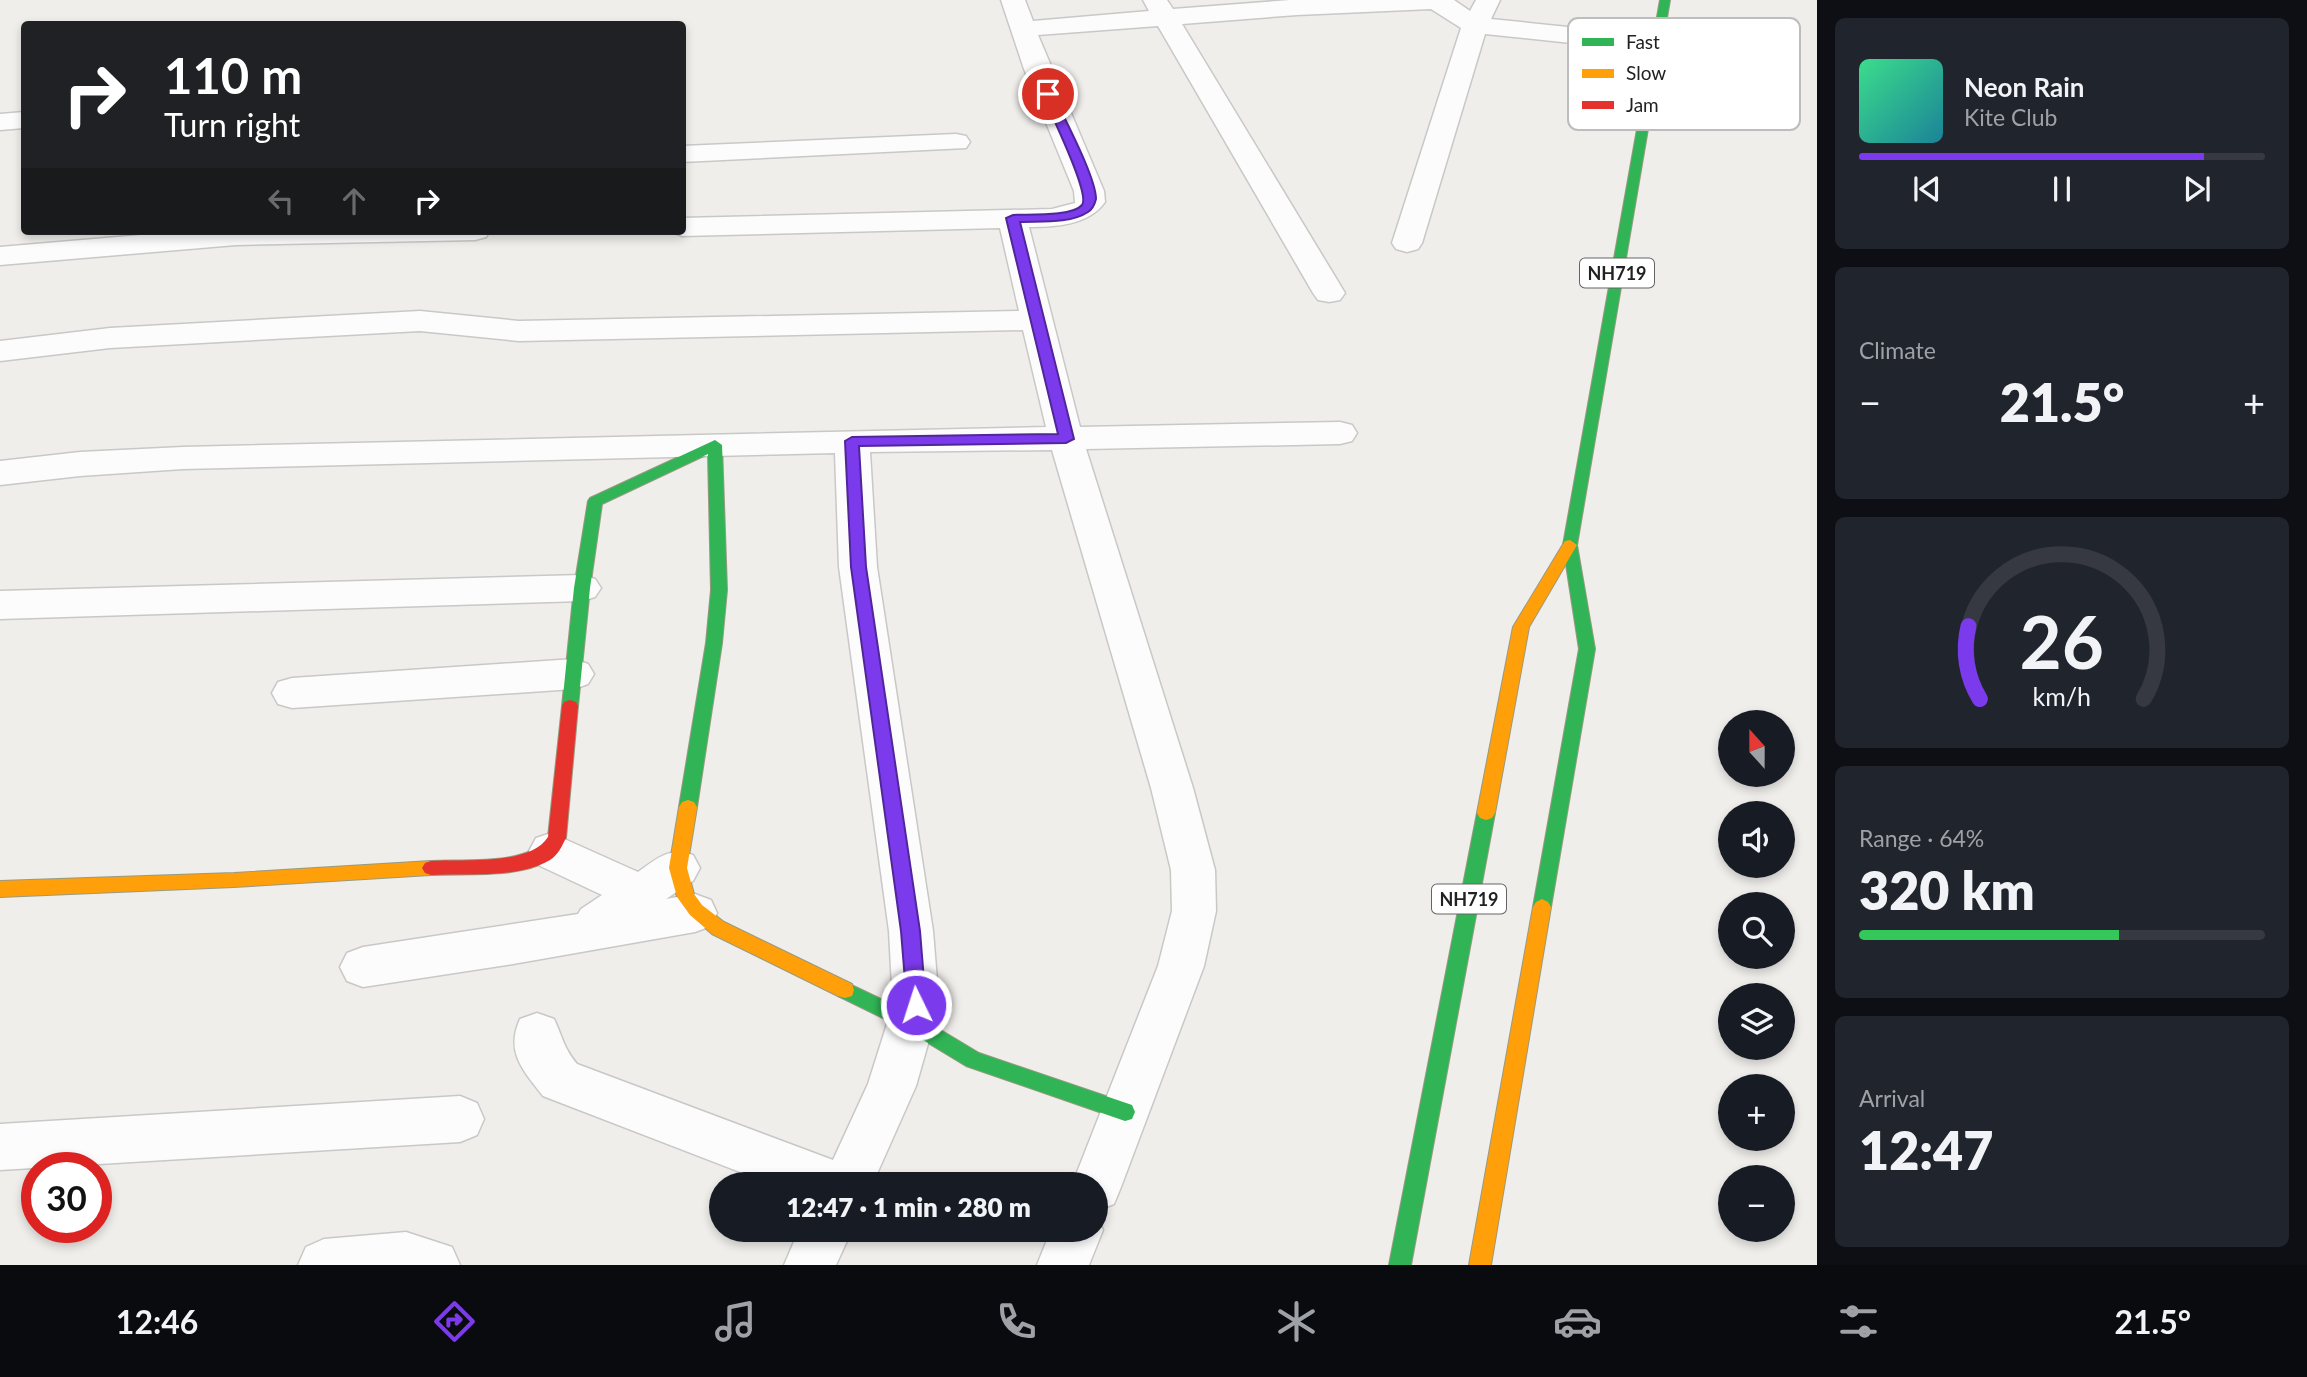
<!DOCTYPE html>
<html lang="en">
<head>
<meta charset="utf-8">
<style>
  body { margin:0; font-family:Lato,sans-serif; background:#20242c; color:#f1f3f6; height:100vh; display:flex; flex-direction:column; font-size:26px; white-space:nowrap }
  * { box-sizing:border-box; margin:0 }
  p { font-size:23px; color:#9ea1a6 }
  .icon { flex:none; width:38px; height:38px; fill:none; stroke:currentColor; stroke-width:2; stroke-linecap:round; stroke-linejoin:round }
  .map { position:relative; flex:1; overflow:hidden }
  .drawer { display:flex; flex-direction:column; gap:18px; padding:18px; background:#0d0f14; width:490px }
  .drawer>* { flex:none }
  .guide { position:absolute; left:21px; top:21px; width:665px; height:214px; border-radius:7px; box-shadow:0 4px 10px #0003; background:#202124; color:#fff; overflow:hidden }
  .needle { width:46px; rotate:339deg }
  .buttons { position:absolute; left:1718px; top:710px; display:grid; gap:14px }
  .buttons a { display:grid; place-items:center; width:77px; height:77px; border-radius:50%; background:#171b24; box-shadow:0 4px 10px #0003; font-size:35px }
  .speed { position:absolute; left:21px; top:1152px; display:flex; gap:14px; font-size:35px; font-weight:700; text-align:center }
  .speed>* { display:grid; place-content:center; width:91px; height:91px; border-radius:50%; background:#171b24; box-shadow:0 4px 10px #0003; line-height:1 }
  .speed .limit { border:10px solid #d22; background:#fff; color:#111 }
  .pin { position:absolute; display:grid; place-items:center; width:60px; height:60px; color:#fff; margin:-30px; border:4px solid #fff; border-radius:50%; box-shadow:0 2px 7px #0007 }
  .me { position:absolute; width:77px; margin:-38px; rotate:356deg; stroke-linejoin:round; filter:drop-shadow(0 0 5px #0008) }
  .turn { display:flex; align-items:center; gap:24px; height:147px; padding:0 28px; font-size:32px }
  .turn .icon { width:91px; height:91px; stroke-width:2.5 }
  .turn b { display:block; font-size:49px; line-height:60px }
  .lanes { display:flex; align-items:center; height:66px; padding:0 28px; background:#0003; justify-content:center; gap:35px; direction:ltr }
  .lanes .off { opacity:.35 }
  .big { font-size:52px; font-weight:800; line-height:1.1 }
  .drawer .card { flex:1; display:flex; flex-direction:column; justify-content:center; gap:10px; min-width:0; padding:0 24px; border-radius:10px; background:#20242c }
  .drawer .dial { align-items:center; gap:0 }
  .dial svg { height:182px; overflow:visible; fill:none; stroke:#363941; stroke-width:7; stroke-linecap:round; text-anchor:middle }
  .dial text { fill:#f1f3f6; stroke:none }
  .song { display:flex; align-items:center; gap:21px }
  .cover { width:84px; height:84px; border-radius:10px; background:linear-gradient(135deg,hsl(150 70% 55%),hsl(190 70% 35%)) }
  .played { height:7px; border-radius:4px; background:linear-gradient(90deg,#7c3aed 85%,#363941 85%) }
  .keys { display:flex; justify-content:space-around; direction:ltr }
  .heat { display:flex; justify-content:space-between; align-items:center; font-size:38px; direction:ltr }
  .charge { height:10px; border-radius:5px; background:linear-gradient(90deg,#34c759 64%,#363941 0) }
  .trip { position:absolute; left:709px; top:1172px; width:399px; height:70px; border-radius:35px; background:#171b24; box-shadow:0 4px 10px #0003; font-weight:800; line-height:70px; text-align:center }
  .dock { display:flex; height:112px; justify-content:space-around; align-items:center; background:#090b0e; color:#9ea1a6 }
  .dock .icon { width:49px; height:49px }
  .dock .selected { color:#7c3aed }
  .dock b { font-size:32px; color:#f1f3f6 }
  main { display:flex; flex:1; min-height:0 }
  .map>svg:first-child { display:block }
</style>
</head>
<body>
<main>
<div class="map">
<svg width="1817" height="1265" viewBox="0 0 1817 1265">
  <rect width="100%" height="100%" fill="#f0eeeb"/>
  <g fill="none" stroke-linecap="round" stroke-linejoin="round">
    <defs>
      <path id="street" d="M1001 0H1025L1033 21 1149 11 1143 0H1167L1173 9 1290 0H1454L1470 11 1476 0H1500L1491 19 1656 36 1665 39 1669 44 1665 49 1656 52 1485 34 1422 243 1418 249 1407 252 1396 249 1392 243 1461 28 1431 9 1297 15 1182 24 1345 293 1340 300 1329 302 1318 300 1313 293 1158 26 1038 35 1104 191 1105 202C1089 225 1056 227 1029 227L1080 427 1340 422 1352 425 1357 433 1352 441 1340 444 1086 449 1193 788 1215 870 1216 911 1204 966 1121 1187 1114 1204 1096 1211V1185H1072L1158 966 1172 911 1171 870 1151 788 1052 450 870 452 877 567 933 931 939 1005 916 1086 872 1185H774L543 1096C523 1070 505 1052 520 1019L537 1013 554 1019C563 1038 563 1047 577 1064L833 1160 868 1084 893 1005 889 931 839 567 835 453 183 469 80 476 0 485V461L80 452 183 447 1046 427 1023 330 519 341 420 331 110 348 0 361V341L110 328 420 311 519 321 1019 311 1000 228 682 236 670 231H682V218L1052 209 1075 203 1074 191 1024 69Z
        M24 112V128L0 130V114Z
        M956 134 966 136 970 142 966 148 682 162V146Z
        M188 231H490L486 237 475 240 236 245 0 265V247Z
        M582 575 595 579 601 588 595 597 582 601 0 619V591Z
        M574 659 588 664 594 674 588 684 574 689 292 708 278 704 272 693 278 682 292 678Z
        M551 833 638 872C658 858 668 847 693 855L700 868 693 881 666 899 695 894 711 900 717 913 711 926 695 932 513 964 363 987 347 981 340 967 347 953 363 947 578 914 581 909 602 895 536 864 529 851 536 838Z
        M460 1096 477 1103 484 1119 477 1135 460 1142 0 1170V1124Z
        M1096 1213 1103 1230 1089 1265H1037L1051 1230H1096Z
        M799 1230H852L836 1265H784Z
        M406 1232 452 1247 460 1265H298L306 1247 324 1239Z"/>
      <path id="fast" d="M1660 0H1670L1577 545 1595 649 1551 907 1548 912 1542 915 1536 912 1533 907 1579 649 1563 545Z
        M715 440 722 445 727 590 722 643 697 807 694 812 688 814 682 812 679 807 706 643 711 590 708 454 602 504 590 588 578 706 576 710H564L562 706 574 588 588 501 590 498Z
        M1486 806 1492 808 1495 813 1411 1265H1389L1477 813 1480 808Z
        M845 982 919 1017 979 1053 1132 1105 1135 1112 1132 1119 1125 1121 966 1066 905 1029 838 996 836 990 838 984Z"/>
      <path id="slow" d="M1570 540 1577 545 1529 627 1495 813 1492 818 1486 820 1480 818 1477 813 1513 627 1565 541Z
        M688 800 694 802 697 807 687 868 694 894 702 905 724 922 852 984 854 990 852 996 845 998 838 996 712 934 690 915 677 897 669 868 679 807 682 802Z
        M431 861 437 863 440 868 437 873 431 875 234 887 0 897V881L234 873Z
        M1542 899 1548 902 1551 907 1491 1265H1469L1533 907 1536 902Z"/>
      <path id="jam" d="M570 700 576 702 578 706 566 838C562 846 558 855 550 860 517 879 468 873 431 875L425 873 422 868 425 863 431 861C462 859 530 866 548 837L562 706 564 702Z"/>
    </defs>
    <use href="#street" stroke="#c9c8c7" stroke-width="3"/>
    <use href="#fast" stroke="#999a82" stroke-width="2"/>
    <use href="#slow" stroke="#999a82" stroke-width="2"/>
    <use href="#jam" stroke="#999a82" stroke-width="2"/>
    <use href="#street" fill="#fdfcfc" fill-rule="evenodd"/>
    <use href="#fast" fill="#30b455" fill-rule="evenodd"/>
    <use href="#slow" fill="#ff9f0a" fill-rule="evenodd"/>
    <use href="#jam" fill="#e5322d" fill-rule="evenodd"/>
  </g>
  <path fill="#7c3aed" stroke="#51269a" stroke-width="2" d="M1048 90 1053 94C1063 116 1096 177 1096 199 1095 203 1093 209 1088 212 1070 224 1040 221 1020 222L1074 439 1066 443 859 446 866 567 920 931 926 1005 923 1011 916 1014 910 1011 907 1005 901 931 851 567 845 441 852 437 1058 434 1006 218 1013 215C1028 214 1072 217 1082 205 1091 194 1049 110 1042 94Z"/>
  <g text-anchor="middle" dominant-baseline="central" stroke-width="5" stroke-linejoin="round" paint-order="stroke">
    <g fill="#fff" stroke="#646464" stroke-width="2">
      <rect x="1580" y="258.5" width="74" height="29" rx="5"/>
      <rect x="1432" y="884.5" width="74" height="29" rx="5"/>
    </g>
    <g font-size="18" font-weight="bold" fill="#222">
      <text x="1617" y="273">NH719</text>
      <text x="1469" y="899">NH719</text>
    </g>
  </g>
  <rect x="1568" y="18" width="232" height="112" rx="10" fill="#fff" stroke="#bdbdbd" stroke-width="2"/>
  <rect x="1582" y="38" width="32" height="8" fill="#30b455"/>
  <rect x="1582" y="69" width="32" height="9" fill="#ff9f0a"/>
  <rect x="1582" y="101" width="32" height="8" fill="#e5322d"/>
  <g font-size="19" fill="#222">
    <text x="1626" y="49">Fast</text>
    <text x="1626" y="80">Slow</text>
    <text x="1626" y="112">Jam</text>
  </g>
</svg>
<div class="buttons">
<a><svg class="needle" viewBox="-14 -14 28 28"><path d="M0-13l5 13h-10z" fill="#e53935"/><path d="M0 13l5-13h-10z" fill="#9ea1a6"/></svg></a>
<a><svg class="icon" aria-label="sound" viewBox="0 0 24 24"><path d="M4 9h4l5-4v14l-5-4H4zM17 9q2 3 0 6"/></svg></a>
<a><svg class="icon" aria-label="search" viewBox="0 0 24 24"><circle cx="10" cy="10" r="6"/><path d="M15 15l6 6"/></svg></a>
<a><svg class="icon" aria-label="layers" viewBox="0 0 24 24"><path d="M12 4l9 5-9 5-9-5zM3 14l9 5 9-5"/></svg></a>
<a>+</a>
<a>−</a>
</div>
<div class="speed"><div class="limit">30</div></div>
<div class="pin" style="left:1048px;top:94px;background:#d93025"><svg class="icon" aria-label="arrive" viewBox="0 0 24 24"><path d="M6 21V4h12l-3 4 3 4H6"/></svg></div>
<svg class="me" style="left:916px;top:1005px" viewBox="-20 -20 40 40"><circle r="17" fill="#7c3aed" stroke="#fff" stroke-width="3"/><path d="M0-11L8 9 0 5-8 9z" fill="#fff"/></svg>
<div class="trip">12:47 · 1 min · 280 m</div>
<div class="guide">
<div class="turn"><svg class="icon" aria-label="right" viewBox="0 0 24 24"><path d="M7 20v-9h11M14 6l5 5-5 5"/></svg><div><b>110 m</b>Turn right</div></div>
<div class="lanes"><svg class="icon off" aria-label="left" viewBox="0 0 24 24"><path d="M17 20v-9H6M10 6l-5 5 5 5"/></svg><svg class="icon off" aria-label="ahead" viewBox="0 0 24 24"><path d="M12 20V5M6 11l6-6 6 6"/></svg><svg class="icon" aria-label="right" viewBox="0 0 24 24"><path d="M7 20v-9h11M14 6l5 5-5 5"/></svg></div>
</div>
</div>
<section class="drawer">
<div class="card">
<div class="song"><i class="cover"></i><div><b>Neon Rain</b><p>Kite Club</p></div></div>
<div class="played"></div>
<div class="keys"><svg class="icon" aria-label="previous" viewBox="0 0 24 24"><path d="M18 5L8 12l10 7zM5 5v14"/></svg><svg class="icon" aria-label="pause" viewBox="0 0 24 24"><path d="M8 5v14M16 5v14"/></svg><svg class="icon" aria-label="next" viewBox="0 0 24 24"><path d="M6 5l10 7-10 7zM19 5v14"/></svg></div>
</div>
<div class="card"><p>Climate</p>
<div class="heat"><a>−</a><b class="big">21.5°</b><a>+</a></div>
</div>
<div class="card dial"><svg viewBox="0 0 100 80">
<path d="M14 69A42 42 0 1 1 86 69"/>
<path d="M14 69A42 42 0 0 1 9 37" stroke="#7c3aed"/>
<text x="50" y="56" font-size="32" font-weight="700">26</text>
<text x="50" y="72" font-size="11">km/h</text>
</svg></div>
<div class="card"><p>Range · 64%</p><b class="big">320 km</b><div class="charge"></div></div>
<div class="card"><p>Arrival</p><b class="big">12:47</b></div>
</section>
</main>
<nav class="dock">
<b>12:46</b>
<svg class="icon selected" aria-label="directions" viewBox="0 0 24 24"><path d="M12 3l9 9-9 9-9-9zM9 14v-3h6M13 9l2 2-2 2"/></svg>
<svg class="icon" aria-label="music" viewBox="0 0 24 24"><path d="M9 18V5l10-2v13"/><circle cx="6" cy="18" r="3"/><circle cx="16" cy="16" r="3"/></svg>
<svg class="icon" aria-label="phone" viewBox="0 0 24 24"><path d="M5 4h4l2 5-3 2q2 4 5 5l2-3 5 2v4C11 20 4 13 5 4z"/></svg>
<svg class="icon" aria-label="climate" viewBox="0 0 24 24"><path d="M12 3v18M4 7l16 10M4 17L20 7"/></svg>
<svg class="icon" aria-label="car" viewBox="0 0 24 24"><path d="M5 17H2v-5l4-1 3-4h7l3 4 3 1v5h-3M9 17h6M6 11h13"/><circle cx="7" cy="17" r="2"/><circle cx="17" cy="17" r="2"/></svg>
<svg class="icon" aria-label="filters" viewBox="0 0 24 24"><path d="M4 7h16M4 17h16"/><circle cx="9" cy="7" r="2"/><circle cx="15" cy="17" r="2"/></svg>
<b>21.5°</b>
</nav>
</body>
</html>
